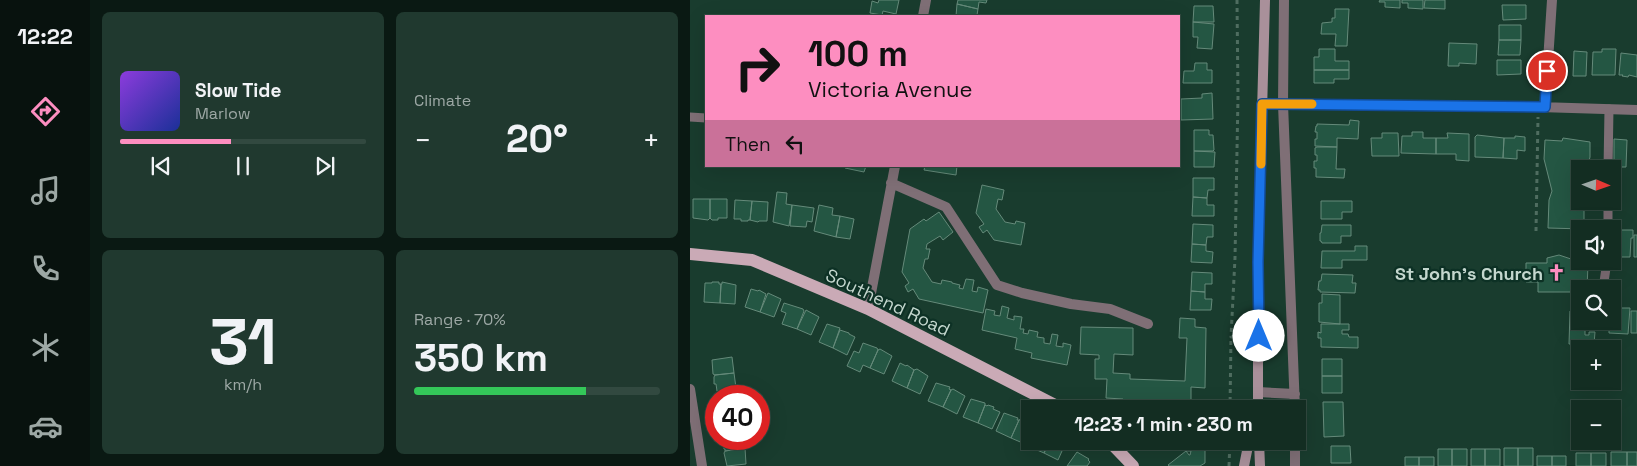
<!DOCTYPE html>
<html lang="en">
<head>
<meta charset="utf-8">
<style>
  body { margin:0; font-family:"Space Grotesk",sans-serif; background:#20392f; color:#f1f3f6; height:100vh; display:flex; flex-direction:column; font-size:19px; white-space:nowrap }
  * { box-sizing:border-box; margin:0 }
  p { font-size:16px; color:#9da8a5 }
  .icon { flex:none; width:28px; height:28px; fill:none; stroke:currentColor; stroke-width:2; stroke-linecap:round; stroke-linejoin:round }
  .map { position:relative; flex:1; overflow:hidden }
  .side { display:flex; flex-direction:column; gap:12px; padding:12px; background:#0a1913; width:600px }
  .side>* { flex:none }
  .guide { position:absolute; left:15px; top:15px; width:475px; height:152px; border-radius:0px; box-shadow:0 5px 20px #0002,0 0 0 1px #324940; background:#fd8ec0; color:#111; overflow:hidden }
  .needle { width:32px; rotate:92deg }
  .controls { position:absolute; left:881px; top:160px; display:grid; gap:10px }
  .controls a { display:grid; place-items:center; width:50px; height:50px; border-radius:0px; background:#132d22; box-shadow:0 5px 20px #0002,0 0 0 1px #324940; font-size:25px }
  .speed { position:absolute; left:15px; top:385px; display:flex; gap:10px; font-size:25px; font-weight:700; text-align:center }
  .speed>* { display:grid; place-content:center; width:65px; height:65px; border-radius:50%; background:#132d22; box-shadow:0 5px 20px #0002,0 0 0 1px #324940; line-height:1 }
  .speed .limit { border:8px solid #d22; background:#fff; color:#111 }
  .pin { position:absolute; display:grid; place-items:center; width:42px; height:42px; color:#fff; margin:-21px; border:2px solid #fff; border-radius:50%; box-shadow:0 1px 5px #0007 }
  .me { position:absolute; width:55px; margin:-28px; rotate:0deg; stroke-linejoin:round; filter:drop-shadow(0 0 4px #0008) }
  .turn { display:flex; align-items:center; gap:18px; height:105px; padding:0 20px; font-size:22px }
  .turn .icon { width:65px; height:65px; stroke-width:2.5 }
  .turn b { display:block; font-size:35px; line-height:42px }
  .then { display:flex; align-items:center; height:48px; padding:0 20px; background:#0003; gap:10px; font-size:19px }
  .big { font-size:38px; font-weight:800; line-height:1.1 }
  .side .tile { flex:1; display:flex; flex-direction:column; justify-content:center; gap:8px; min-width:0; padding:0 18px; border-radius:8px; background:#20392f }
  .side .dial { align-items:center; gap:0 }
  .dial b { font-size:65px; line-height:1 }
  .song { display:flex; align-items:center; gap:15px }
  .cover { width:60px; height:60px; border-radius:8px; background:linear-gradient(135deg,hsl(270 70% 55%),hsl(230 70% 35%)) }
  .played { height:5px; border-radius:2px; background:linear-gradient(90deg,#fd8ec0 45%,#324940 45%) }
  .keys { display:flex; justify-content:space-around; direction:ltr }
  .heat { display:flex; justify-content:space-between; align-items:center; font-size:28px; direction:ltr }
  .charge { height:8px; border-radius:4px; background:linear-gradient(90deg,#34c759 70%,#324940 0) }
  .side .tiles { flex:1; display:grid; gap:12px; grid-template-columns:repeat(2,1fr) }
  .trip { position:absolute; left:331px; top:400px; width:285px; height:50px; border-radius:0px; background:#132d22; box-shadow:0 5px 20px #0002,0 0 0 1px #324940; font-weight:800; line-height:50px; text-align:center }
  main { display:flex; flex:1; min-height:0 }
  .dock { display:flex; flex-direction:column; width:90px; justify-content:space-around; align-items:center; background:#08120e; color:#9da8a5 }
  .dock .icon { width:35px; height:35px }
  .dock .current { color:#fd8ec0 }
  .dock b { font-size:22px; color:#f1f3f6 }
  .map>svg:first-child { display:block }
</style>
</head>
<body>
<main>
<nav class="dock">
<b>12:22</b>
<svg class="icon current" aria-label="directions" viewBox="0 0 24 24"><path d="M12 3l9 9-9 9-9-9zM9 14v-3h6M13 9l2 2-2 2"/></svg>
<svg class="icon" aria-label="music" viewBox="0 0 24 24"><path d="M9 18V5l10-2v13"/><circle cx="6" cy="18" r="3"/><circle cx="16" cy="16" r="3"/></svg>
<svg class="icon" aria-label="phone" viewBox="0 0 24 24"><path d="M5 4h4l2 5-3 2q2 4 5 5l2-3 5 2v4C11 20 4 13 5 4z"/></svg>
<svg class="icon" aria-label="climate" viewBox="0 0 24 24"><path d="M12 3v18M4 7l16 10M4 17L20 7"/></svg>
<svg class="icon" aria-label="car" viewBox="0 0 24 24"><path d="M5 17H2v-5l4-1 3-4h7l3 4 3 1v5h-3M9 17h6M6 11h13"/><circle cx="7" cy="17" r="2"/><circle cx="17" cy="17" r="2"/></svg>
</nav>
<section class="side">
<div class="tiles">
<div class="tile">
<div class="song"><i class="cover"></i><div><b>Slow Tide</b><p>Marlow</p></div></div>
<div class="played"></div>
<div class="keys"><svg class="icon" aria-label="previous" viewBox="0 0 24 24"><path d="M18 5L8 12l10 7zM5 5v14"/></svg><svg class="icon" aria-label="pause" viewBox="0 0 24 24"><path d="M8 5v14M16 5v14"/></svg><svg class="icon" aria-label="next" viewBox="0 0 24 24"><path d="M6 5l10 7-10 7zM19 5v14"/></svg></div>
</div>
<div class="tile"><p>Climate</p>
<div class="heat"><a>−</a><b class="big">20°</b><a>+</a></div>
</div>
<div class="tile dial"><b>31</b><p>km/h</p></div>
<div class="tile"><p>Range · 70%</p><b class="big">350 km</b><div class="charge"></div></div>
</div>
</section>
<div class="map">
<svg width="947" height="466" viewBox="0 0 947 466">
  <rect width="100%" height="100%" fill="#193c2e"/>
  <path fill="#245643" stroke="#658a7a" d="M189 0H209L206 14 193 11 192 15 180 13 182 1 188 3Z
    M268 0H297L296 3 289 2 288 9 267 4Z
    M690 0H710V8L695 7V2H689Z
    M712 0H733V9L718 8V3H712Z
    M735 0H755V9L734 8Z
    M267 4 288 9 287 15 295 16H266Z
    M812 5H836V19L813 20Z
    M504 6H523L524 22H503Z
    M645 9H659L657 46H645L646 34H631L632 23 642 22V18H645Z
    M503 22 524 24 522 49 507 48 508 37H503Z
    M809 25H831V40H809Z
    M809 40H831L830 55H808Z
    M759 43 787 44 786 64 769 63V66H758Z
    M629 49H645V61H659V70H624V57H629Z
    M912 49H926L925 75H902L903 52H912Z
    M884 51 897 52 896 76H883Z
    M931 53 947 55V77L939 75 938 77 932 76 933 75H929Z
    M807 60H831V74L807 75Z
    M505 63H517V70H522V83H493L494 71H504Z
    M624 70H659V79H644V83H624Z
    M522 93 523 119 491 120V99L512 98V94Z
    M660 120 669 121 668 139 647 138V147L625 146V139H627V132H625L626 126H627V124L659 125Z
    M504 130H519V135H523L524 150 523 151H504Z
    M722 132H733V138H746V154L711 153 712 136H722Z
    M692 133H708L709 156H682L681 138H692Z
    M757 133 779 134V161L766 160V154H746V138H758Z
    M787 135 814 138 813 158 785 157V137Z
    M825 136 835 137V151L827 150V159L813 158 814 138H825Z
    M873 138 900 142V157L897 169H890V201H894V229L858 228 859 200 862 191 854 159 855 140 872 141Z
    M924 139 937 140 936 167H924Z
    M627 147H647L646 169H655L654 178 626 177V168H624V161H627V155H625V148Z
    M504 151 525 152 524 167H504Z
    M155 166H176L174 172 155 168Z
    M235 166H267L266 175 234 170Z
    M503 178H524V190H518L517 198 503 197Z
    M292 185 314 190 312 200 308 199 306 209 315 222 325 224 326 221 335 223 331 245 304 240 297 230 293 233 289 227 294 224 286 213Z
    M87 192 97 193 96 204 102 205 99 226 83 222Z
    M503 197 517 198V205H524V216H502Z
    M3 199H20V218L18 220 3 218Z
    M20 199H37V218H28V220H22L20 218Z
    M45 200 62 201 60 220H58V221H51V219H44Z
    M62 201 78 202 77 221H69L68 222 60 220Z
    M631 201H662V212H652V219H631Z
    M102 205 124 208 122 222 117 221 116 227 100 226Z
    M129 205 143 208 142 215 150 216 146 237 124 231Z
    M249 212 263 232 253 240 250 236 237 244 236 249H240L238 259H235L233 268 242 282 251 284 252 280 262 282V283L270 285 269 288 273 289 276 279 284 280 282 291 287 292 288 287 298 290 293 313 229 299 223 289 218 292 215 286 219 283 212 272 220 229 234 219 236 221Z
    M150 216 164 219 160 239 146 237Z
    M503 224 523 225V237H517L516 245 502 244Z
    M632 225H661V236H651V243H632L631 241H630V233H631Z
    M922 230H943V238H941L940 257H922Z
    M944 235H947V257H944Z
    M502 244 516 245V251L523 252 522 263 501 262Z
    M665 246H677V260H652V268H631L632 251H665Z
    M869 255 881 259V264H898L897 289H890V292H848V282H836V263H857V258Z
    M502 272 522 273V284H515V292L501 291Z
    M632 274 663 275 662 283H666L665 293 630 292V290H628L629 281H631Z
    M22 282H29V284H31L30 303 14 302 15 283H22Z
    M32 282 46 285 45 304 30 303 31 284H32Z
    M61 289 68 291 69 290 76 294 70 312 55 307Z
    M501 291 515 292V299H522L521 310H500Z
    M78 293 91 299 84 317 70 312Z
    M632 294 650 295V324L629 322V303H632Z
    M94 303 113 309 114 311 107 329 92 324 96 313 91 311Z
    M312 306 319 308 317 318 324 320V316L332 317 330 329H334L333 333 338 334 339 330 348 332 347 337 354 338V343L360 344 362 334 368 335 366 346 373 347V343L381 345 377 365 341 358 342 353 325 349 327 338 292 330 296 309 305 311 304 315 310 316Z
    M929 308H940L938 334 919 333V321H922V311H928Z
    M116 310 129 317 121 335 107 329Z
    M880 311H890V321H900V327H895V335H899V332H905L904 344H879Z
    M941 311H947V333H941Z
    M490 318 505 319V327L516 328 515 388 501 387V408L516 409H433V399L416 398 417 379H405V359H409V355L390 354 391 327 443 328V355L424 354 423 373 440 374V379L495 381 497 338H489Z
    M137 324 150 328 143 348 129 342Z
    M631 324H659V330H652V334H658L659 337H668V348L631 347V338H628V332L631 333Z
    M150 330 159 333V334L165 337 157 355 143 348Z
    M173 343 187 348 188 350 180 368 173 365 170 372 157 366 164 351 169 353Z
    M190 349 202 356 194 374 180 368 188 350Z
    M42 357 44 373 25 375 23 374 22 360Z
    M632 359H652V376H632Z
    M210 363 216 366 217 365 224 370 217 388 202 381Z
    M227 369 238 376 230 394 217 388 224 370Z
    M44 373 46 388 27 391 26 384H24V377L25 375Z
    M632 376H652V393H632Z
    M246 383 260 387 259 389 261 390 253 407 238 401Z
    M263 389 275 396 267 414 253 407 261 390Z
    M281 399 295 403V405L288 423 273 417Z
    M633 402H653L654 436 634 437Z
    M295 405 297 406 298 405 304 407 303 409 310 412 302 429 288 423Z
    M314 413 328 418 327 420H329L321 438 306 431Z
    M331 419 340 425V433L335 444 321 438 329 420Z
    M33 439H53L55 448 35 451V449H34Z
    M342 441H360L354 453 340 447Z
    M360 441 376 442 368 460 354 453Z
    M496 441H515V463L510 466H479L478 465 496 451 499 455H500L501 451H496Z
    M641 446H660L661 463H641Z
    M55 448 56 464 37 466 34 453 35 451Z
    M814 448H828V466H814Z
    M828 448H843V466H828Z
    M748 449H762V466H748Z
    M762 449H777V466H762Z
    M781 449H795V466H781Z
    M795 449H810V466H795Z
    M387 452 399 459 398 460 400 462 397 466H377Z
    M921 452H937V466H921Z
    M937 452H947V466H937Z
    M886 453H901V466H886Z
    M901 453H916V466H901Z
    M847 456H862V466H847Z
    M862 456H876V466H862Z
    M715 457H729V466H715Z
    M729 457H744V466H729Z"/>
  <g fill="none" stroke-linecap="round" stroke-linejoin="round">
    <path stroke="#4f6d60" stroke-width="3" stroke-dasharray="4 4" stroke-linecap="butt" d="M547 0 548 96 545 258 541 337H557
      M846 231 848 117
      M540 409 541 337
      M539 466 540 441"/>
    <path stroke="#7f6f76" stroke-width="9" d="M0 117 16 118
      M918 169 919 109
      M918 229V201
      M913 289 917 261"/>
    <path stroke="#7f6f76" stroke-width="10" d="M594 0 593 104 605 409
      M233 16 236 0
      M572 104 849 107 947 110
      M855 107 862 0
      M201 183 256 207 307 285 332 293 381 304 420 309 458 324
      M178 309 205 166
      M0 389 12 466
      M568 392 605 394
      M605 441V466"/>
    <path stroke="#a9909a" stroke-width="10" d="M568 409V262L575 0
      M569 441 570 466
      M554 466 559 441"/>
    <path stroke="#caaab6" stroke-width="12" d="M0 254 62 260 178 309 373 409
      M419 441 443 466"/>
  </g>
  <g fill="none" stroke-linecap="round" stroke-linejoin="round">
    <defs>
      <path id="route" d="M569 336 568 262 572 104 855 107 857 71"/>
    </defs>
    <use href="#route" stroke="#114b97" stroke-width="12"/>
    <use href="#route" stroke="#1a73e8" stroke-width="9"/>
    <path stroke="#f59e0b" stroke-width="9" d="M571 164 572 104H622"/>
  </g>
  <defs>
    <symbol id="church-bare" viewBox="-9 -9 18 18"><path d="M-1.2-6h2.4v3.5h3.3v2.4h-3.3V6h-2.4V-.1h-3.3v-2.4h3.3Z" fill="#fd8ec0" stroke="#0d3125" stroke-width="2.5" paint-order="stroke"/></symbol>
  </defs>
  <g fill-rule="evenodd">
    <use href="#church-bare" x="854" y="260" width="25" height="25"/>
  </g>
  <g text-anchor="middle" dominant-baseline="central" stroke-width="4.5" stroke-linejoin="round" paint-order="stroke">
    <g font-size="18" font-weight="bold" fill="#c4d7ce" stroke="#0d3125" text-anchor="end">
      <text x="853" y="273">St John's Church</text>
    </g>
    <g font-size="18" fill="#c4d7ce" stroke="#0d3125">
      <text transform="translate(198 302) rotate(25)">Southend Road</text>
    </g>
  </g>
</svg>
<div class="controls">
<a><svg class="needle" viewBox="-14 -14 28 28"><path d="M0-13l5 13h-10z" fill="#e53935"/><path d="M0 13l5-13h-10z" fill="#9da8a5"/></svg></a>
<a><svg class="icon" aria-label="sound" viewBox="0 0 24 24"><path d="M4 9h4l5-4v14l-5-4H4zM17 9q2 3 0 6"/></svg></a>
<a><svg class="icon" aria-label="search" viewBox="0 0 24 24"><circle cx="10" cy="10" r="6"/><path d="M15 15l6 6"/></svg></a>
<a>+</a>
<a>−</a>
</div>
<div class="speed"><div class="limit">40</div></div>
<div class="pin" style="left:857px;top:71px;background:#d93025"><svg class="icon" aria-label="arrive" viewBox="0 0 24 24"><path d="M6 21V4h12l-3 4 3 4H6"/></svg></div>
<svg class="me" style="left:569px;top:336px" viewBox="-20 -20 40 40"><circle r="19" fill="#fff"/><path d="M0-13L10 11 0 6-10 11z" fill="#1a73e8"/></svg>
<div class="trip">12:23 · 1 min · 230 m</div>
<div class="guide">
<div class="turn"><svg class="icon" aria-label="right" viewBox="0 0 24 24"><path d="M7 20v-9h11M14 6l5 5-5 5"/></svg><div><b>100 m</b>Victoria Avenue</div></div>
<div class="then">Then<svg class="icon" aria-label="left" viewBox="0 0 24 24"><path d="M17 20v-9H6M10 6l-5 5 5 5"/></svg></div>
</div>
</div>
</main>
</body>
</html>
